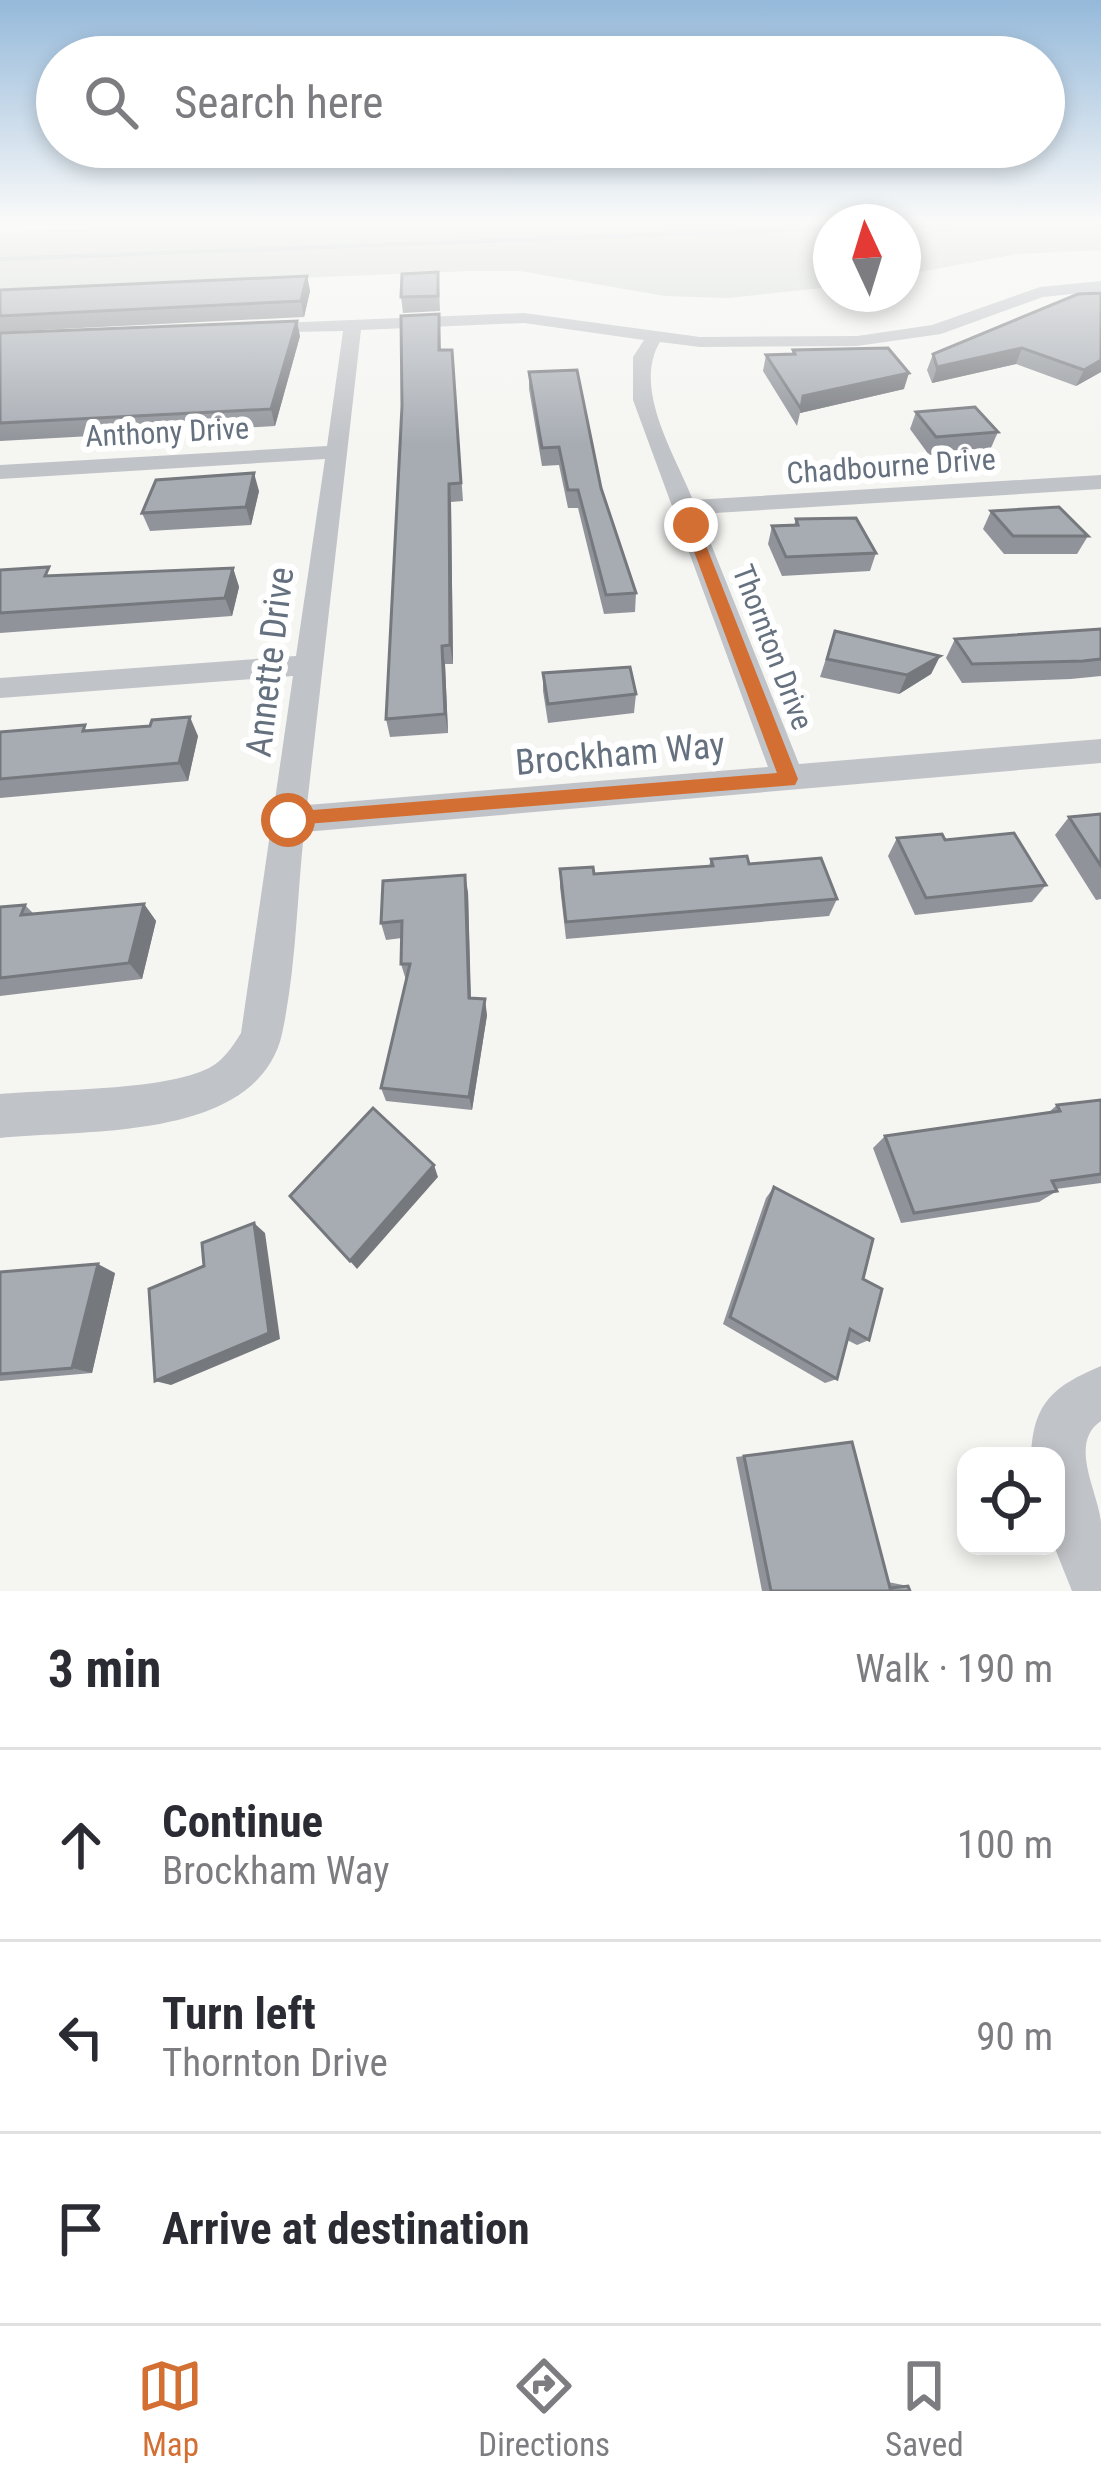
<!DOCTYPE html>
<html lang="en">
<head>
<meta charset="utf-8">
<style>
  :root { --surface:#fff; --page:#f7f7f7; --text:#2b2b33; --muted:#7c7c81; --line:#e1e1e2; --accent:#d46f33 }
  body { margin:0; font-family:"Roboto Condensed",sans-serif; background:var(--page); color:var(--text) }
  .controls { position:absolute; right:36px; bottom:36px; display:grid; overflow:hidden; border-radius:24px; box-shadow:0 6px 18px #0003 }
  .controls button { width:108px; height:108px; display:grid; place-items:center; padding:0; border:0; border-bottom:3px solid var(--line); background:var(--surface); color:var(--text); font:60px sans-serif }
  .compass { position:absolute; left:813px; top:204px; width:108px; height:108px; border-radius:50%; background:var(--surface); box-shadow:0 6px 18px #0003; rotate:356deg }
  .stop { position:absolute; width:36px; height:36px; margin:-27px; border:9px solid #d46f33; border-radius:50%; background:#fff }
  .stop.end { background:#d46f33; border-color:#fff; box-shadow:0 3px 12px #0008 }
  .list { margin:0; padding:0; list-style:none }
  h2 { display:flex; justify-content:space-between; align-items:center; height:156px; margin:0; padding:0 48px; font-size:51px }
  h2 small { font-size:39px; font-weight:400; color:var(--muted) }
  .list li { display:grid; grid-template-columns:78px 1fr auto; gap:36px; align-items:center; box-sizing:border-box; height:192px; padding:0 48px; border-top:3px solid var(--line) }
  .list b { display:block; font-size:45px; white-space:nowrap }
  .list p { margin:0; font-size:39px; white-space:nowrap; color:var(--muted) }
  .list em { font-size:39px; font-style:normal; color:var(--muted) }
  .icon { flex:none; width:66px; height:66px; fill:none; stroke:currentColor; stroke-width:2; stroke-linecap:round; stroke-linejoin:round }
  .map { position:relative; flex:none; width:1101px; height:1591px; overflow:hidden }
  .search { position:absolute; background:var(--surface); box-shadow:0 6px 18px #0003; left:36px; right:36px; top:36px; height:132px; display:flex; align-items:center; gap:30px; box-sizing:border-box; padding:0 42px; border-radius:66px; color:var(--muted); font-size:45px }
  .sheet { height:732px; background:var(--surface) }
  nav { display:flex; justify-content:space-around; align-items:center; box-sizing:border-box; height:168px; border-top:3px solid var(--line); background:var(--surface); font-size:33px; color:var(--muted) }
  nav a { display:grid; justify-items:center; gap:6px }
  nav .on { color:var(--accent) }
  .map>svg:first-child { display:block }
</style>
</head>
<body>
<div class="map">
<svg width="1101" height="1591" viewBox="0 0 1101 1591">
  <rect width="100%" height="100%" fill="#f5f5f2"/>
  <!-- green -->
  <polygon fill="#d5dbd3" points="316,221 1101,221 1101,250 1017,254 903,275 903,222 831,222 831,287 728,298 665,296 520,271 470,271 0,290 0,232"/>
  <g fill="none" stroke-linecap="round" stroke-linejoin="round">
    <!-- stream -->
    <g stroke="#b9c1c6" stroke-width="4.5">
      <polyline points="903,226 1023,221"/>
      <polyline points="0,259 831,228"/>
    </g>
    <!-- minor -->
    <g fill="#c0c3c7" fill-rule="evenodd">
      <path d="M1101 281V291L1043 297 941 334 857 346 700 347 660 342C632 388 675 455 693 500L1101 475V489L699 514 799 764 1101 739V763L304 832C297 898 296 969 282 1034 257 1142 86 1129 0 1138V1094C53 1089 164 1091 209 1068 223 1061 233 1046 241 1033L293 676 0 698V678L296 656 325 459 0 479V465L327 446 343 331 248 333V325L254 324 524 313 700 337 857 336 932 325 1040 287ZM524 323 644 340 633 357V400L768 767 307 805 361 330Z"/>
      <path d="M1101 1366V1421C1068 1443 1098 1491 1101 1522 1101 1544 1101 1568 1101 1591H1072L1054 1546 1056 1456H1031C1033 1402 1054 1386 1101 1366Z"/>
    </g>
  </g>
  <!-- wall -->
  <g fill="#90949a">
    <polygon points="3,221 51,221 4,223"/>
    <polygon points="307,276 310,291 304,317 0,332 0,290"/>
    <polygon points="439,287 440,311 403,313 401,297"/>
    <polygon points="1078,294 1101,372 1076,386 1016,364 932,383 927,370 933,354"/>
    <polygon points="440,330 441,350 452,350 463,501 451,502 453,664 445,664 448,733 390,737 386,719"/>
    <polygon points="0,333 300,336 275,426 0,441"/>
    <polygon points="793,350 904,389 800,413 797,426 763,371 766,355 792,354"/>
    <polygon points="529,372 601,488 636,593 635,612 604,614 578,508 568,508 559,465 542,466 529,389"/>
    <polygon points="916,412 998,432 990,450 929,455 910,429"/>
    <polygon points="259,491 251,525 150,531 142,513"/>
    <polygon points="991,511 1088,536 1077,554 1004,554 983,529"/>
    <polygon points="796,519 876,553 870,571 782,576 768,544 772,526 794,525"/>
    <polygon points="233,568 239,587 232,616 0,633 0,570 53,576"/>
    <polygon points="1101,629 1101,676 1071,679 962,683 946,658 955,639"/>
    <polygon points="835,631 940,656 931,674 899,694 820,677"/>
    <polygon points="543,673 636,694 634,713 548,723 543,691"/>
    <polygon points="88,730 198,736 188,781 0,798 0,732"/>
    <polygon points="1101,814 1101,899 1096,900 1055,835 1069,817"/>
    <polygon points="897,838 1046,885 1032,902 915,915 888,856"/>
    <polygon points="711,859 749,864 837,899 829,916 566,939 560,887 560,869 594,874 709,866"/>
    <polygon points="468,892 471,998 487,1015 472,1110 386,1101 381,1088 406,980 401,964 402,938 386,940 381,923"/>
    <polygon points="144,904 156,921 142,979 0,996 0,907 25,905 34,914"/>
    <polygon points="1101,1100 1101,1183 1056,1189 1057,1191 1039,1202 901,1223 873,1148 885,1136 1048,1113 1057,1105"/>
    <polygon points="774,1187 863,1279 869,1340 857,1345 847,1340 837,1379 825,1383 723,1324 766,1198"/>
    <polygon points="0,1272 115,1273 92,1373 0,1381"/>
    <polygon points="744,1456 888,1582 908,1586 910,1591 762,1591 736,1457"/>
  </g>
  <!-- shaded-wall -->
  <g fill="#75787d">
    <polygon points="307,276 310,291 304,317 301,301"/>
    <polygon points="297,321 300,336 275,426 271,409"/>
    <polygon points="1022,348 1016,364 932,383 937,367"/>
    <polygon points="1101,360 1101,372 1076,386 1084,370"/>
    <polygon points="909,373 904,389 800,413 803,396"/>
    <polygon points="254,473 259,491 251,525 246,507"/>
    <polygon points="449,484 451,502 453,664 450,645"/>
    <polygon points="233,568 239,587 232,616 225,598"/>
    <polygon points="442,646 445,664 448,733 445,714"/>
    <polygon points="940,656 931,674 899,694 907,675"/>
    <polygon points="190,717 198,736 188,781 179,763"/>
    <polygon points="465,875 468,892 471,1013 469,998"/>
    <polygon points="144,904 156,921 142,979 129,963"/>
    <polygon points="485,999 487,1015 472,1110 469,1097"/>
    <polygon points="434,1165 438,1177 357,1269 350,1261"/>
    <polygon points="254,1223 265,1233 280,1339 171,1385 155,1381"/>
    <polygon points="98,1264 115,1273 92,1373 72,1368"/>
  </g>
  <!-- building -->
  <g fill="#a7acb3" stroke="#75787d" stroke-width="3">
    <polygon points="438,272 438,296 401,297 402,274"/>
    <polygon points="307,276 301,301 0,316 0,290"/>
    <polygon points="1101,293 1101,360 1084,370 1022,348 937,367 933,354 1078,294"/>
    <polygon points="439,314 439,350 452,350 461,483 449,484 450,645 442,646 445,714 386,719 402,406 401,316"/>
    <polygon points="297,321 271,409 0,423 0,333"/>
    <polygon points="888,348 909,373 803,396 801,409 766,355 795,354 793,350"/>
    <polygon points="577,370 601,488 636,593 606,595 578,490 568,490 559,447 542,448 529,372"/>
    <polygon points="975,407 998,432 936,437 916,412"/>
    <polygon points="254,473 246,507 142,513 156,480"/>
    <polygon points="1059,507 1088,536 1013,536 991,511"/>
    <polygon points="856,518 876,553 786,557 772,526 798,525 796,519"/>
    <polygon points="49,567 45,576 233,568 225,598 0,613 0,570"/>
    <polygon points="1101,629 1101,659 1083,661 972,664 955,639"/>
    <polygon points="835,631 940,656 907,675 827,659"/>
    <polygon points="630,667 636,694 548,704 543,673"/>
    <polygon points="190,717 179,763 0,779 0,732 85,725 83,731 150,726 152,720"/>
    <polygon points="1101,814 1101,866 1069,817"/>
    <polygon points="1014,833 1046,885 926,898 897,838 942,834 945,840"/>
    <polygon points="747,856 749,864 821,858 837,899 566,922 560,869 593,867 594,874 713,866 711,859"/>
    <polygon points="465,875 469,998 485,999 469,1097 381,1088 410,964 401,964 402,921 381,923 383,881"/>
    <polygon points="144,904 129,963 0,978 0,907 25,905 21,915"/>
    <polygon points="1101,1100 1101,1174 1052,1181 1057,1191 914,1213 885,1136 1060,1111 1057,1105"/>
    <polygon points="373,1108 434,1165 350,1261 290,1196"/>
    <polygon points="774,1187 873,1239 863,1279 882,1289 869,1340 850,1329 837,1379 730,1317"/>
    <polygon points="254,1223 269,1333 155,1381 149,1289 204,1266 202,1243"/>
    <polygon points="98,1264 72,1368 0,1374 0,1272"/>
    <polygon points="852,1442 890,1588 908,1586 910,1591 771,1591 744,1456"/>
  </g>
  <!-- sky -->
  <linearGradient id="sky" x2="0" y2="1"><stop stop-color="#95b9da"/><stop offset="0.5" stop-color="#fafaf9"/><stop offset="1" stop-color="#fafaf9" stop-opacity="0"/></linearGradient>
  <rect width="1101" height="444" fill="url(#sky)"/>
  <!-- route -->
  <polygon fill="#d46f33" points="691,521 698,525 798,779 795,785 281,826 278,820 288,812 777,773 684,525"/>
  <g text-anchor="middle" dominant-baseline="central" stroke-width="12" stroke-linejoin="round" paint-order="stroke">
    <!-- far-street labels -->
    <g font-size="30" fill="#667180" stroke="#fff">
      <text transform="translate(167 432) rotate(-3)">Anthony Drive</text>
      <text transform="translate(891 466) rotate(-4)">Chadbourne Drive</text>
      <text transform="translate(773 647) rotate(69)">Thornton Drive</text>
    </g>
    <!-- street labels -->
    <g font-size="36" fill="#667180" stroke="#fff">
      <text transform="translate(270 662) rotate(-83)">Annette Drive</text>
      <text transform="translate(620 754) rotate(-5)">Brockham Way</text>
    </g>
  </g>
</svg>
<div class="controls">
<button><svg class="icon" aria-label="locate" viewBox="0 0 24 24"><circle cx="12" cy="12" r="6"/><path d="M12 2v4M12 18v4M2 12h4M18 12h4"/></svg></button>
</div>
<svg class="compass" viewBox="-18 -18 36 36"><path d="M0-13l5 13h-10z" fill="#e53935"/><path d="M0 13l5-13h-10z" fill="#7c7c81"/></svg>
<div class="stop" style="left:288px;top:820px"></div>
<div class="stop end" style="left:691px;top:525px"></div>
<div class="search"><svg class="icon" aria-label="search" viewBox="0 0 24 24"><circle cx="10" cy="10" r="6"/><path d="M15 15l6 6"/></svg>Search here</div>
</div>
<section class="sheet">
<h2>3 min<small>Walk · 190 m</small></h2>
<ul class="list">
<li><svg class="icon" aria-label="ahead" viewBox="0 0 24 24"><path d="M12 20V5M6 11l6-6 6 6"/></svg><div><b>Continue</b><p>Brockham Way</p></div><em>100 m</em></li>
<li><svg class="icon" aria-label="left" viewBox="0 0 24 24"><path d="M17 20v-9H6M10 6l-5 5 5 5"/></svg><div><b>Turn left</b><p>Thornton Drive</p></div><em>90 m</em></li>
<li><svg class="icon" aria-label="arrive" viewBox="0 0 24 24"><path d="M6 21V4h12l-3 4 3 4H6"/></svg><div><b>Arrive at destination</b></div></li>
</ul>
</section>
<nav>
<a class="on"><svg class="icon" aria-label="map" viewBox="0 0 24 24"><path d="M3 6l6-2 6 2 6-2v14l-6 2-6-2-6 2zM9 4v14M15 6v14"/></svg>Map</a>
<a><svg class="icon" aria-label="directions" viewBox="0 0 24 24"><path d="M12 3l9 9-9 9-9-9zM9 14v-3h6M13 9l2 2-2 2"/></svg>Directions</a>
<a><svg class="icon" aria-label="saved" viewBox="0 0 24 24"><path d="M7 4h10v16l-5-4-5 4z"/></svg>Saved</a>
</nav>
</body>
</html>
